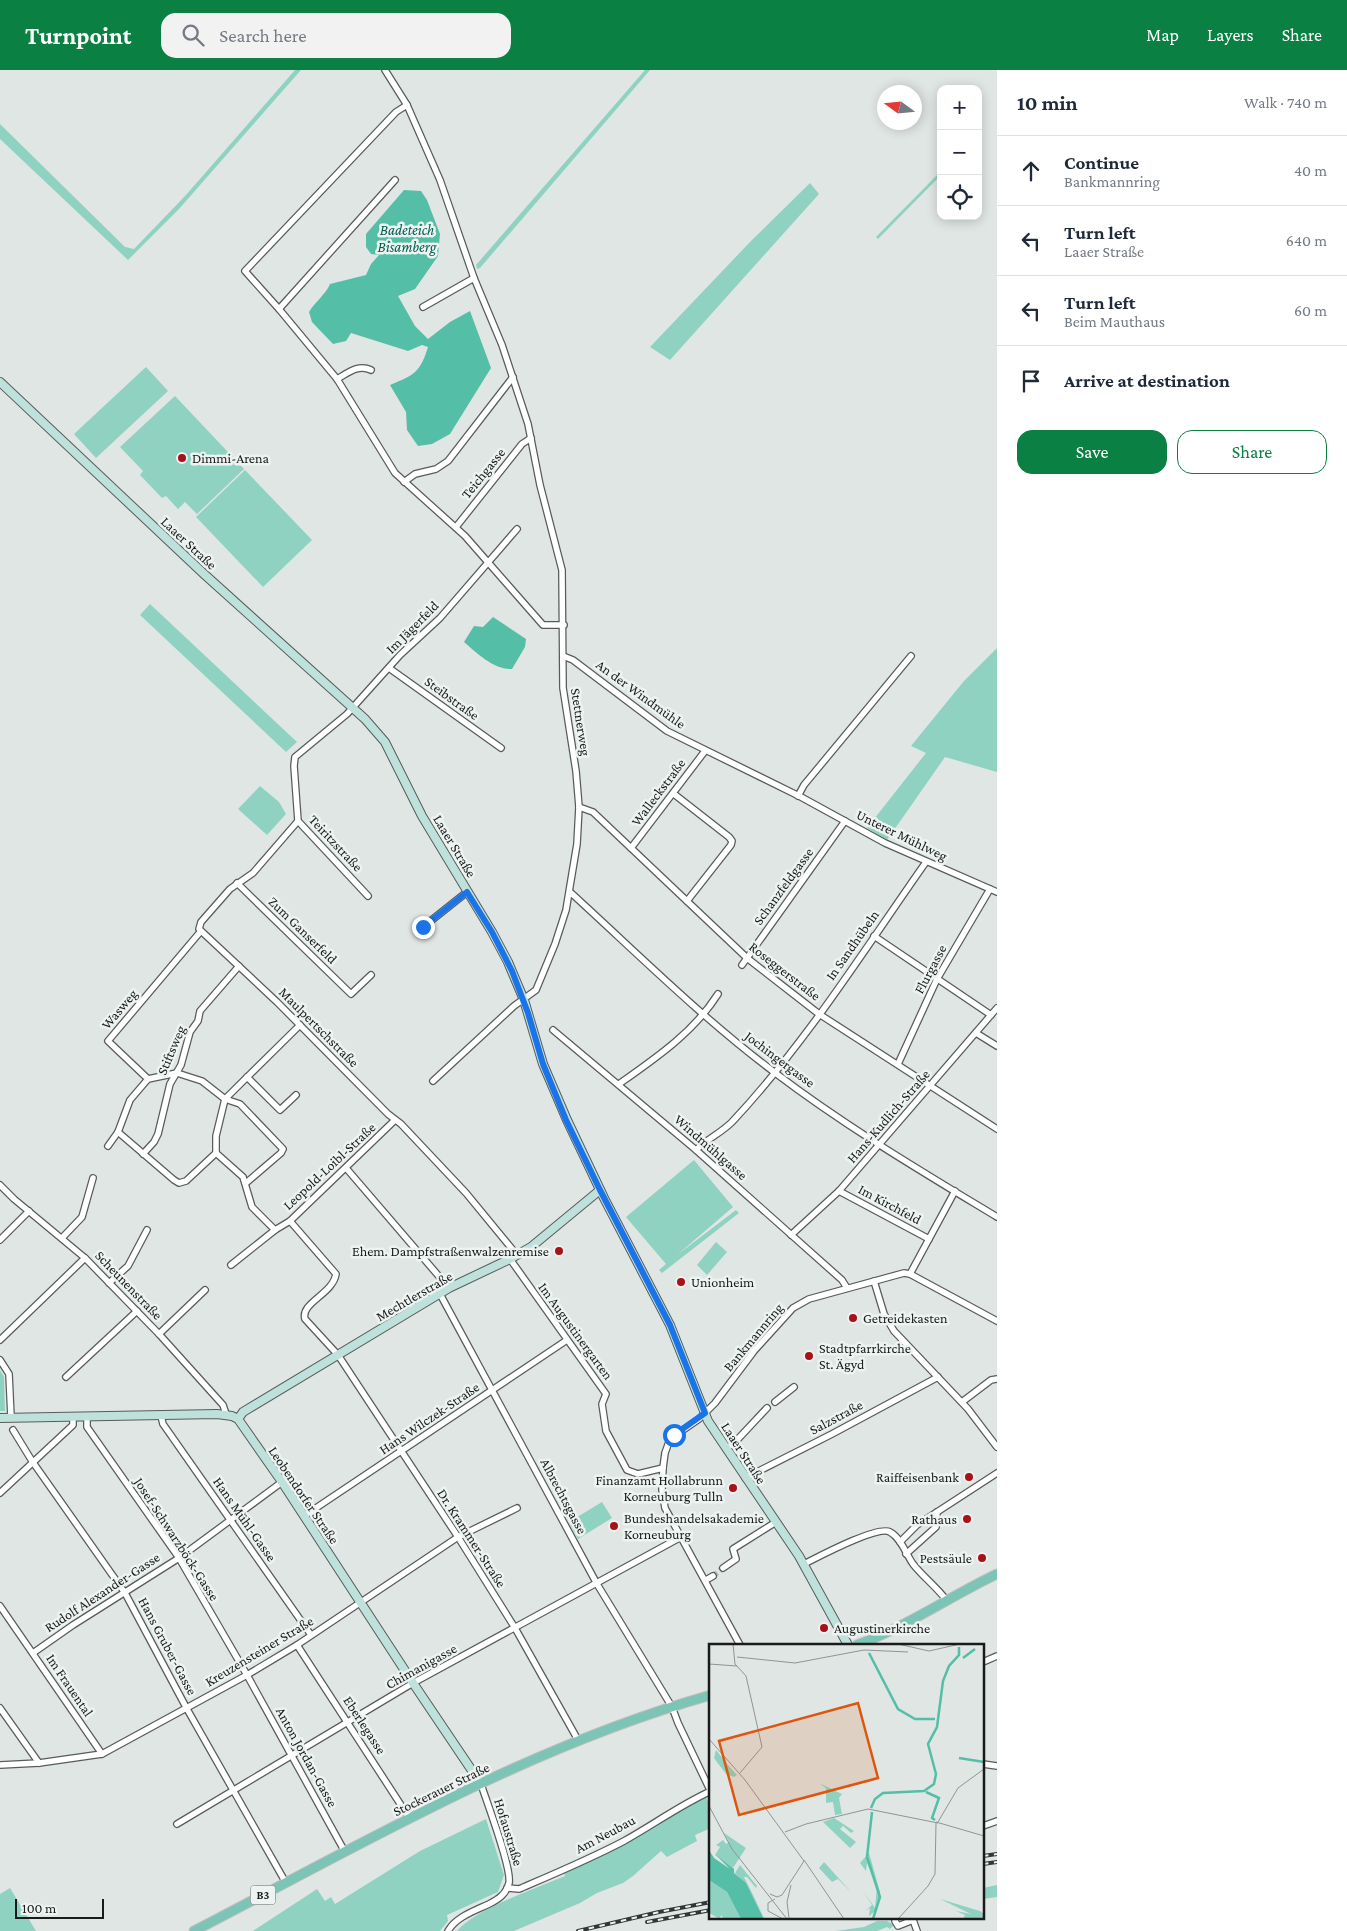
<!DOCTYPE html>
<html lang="en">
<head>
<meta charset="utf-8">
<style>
  :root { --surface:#fff; --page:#f2f2f3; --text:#1f2937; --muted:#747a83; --line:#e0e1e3; --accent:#0b8043 }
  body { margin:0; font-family:"Crimson Pro",serif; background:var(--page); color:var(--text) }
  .controls { position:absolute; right:15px; top:15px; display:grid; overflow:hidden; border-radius:10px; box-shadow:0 2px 12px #0003 }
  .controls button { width:45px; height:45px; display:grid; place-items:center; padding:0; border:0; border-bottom:1px solid var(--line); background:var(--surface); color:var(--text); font:25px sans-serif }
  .compass { position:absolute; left:877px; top:15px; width:45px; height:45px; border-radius:50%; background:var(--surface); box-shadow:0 2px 12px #0003; rotate:285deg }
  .scale { position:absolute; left:15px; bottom:12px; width:89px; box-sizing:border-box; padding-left:5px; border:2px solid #191b1b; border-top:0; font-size:14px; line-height:18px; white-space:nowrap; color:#191b1b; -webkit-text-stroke:4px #edf3f1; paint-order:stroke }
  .stop { position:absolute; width:15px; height:15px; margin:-11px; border:4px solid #1a73e8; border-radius:50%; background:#fff }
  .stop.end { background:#1a73e8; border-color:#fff; box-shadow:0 1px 5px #0008 }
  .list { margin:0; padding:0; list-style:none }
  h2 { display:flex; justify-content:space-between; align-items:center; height:65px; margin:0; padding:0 20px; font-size:21px }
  h2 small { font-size:16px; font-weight:400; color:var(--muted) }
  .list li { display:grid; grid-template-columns:32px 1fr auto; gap:15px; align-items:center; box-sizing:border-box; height:70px; padding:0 20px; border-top:1px solid var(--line) }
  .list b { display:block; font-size:19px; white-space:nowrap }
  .list p { margin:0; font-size:16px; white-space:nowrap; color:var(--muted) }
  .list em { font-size:16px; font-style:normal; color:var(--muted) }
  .actions { display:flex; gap:10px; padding:15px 20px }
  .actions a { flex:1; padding:11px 0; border:1px solid var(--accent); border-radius:15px; text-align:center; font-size:18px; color:var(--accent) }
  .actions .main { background:var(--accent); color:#fff }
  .icon { flex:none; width:28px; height:28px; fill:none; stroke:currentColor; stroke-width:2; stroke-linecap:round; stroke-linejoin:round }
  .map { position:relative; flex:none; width:997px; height:1861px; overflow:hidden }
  header { display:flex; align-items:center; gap:30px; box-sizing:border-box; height:70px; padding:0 25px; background:var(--accent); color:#fff }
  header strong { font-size:24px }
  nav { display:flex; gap:28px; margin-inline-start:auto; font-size:18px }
  .search { width:350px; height:45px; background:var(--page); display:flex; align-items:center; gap:12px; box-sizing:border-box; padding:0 18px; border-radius:15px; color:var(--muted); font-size:19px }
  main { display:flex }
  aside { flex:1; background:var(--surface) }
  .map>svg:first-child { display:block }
</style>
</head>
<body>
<header>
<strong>Turnpoint</strong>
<div class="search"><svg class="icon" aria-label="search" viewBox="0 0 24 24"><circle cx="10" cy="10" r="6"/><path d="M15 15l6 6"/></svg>Search here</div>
<nav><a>Map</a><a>Layers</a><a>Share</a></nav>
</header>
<main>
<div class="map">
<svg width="997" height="1861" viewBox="0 0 997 1861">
  <rect width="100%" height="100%" fill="#e0e6e4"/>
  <!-- green -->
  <g fill="#90d2c1">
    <polygon points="295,0 301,0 179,139 128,190 0,69 0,54 125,177 134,179 186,125"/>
    <polygon points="645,0 650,0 480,198 477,199 476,195"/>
    <polygon points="941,101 941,105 878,169 876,167"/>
    <polygon points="810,113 819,124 670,290 650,277 750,172"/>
    <polygon points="146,297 168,321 96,388 74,364"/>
    <polygon points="175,326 244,399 197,444 185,432 178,439 166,426 162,428 140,405 143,401 120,377"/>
    <polygon points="245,400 312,470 263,517 196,447"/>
    <polygon points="150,534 297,672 286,682 140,545"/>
    <polygon points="997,578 997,702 945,687 887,770 867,758 926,683 911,676 964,611"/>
    <polygon points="260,716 279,732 286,744 267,765 238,739"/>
    <polygon points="694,1090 733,1137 677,1185 736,1140 739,1143 662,1203 659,1200 666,1194 626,1147"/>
    <polygon points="716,1172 727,1182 707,1205 697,1195"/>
    <polygon points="0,1300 4,1307 5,1341 0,1341"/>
    <polygon points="602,1432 612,1448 578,1469 569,1452"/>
    <path d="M706 1727 711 1737V1758L695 1765 697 1771 667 1787 661 1781 633 1806 623 1813 597 1823 580 1833 514 1861H457C475 1839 537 1818 565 1806L564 1803 616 1779 671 1745Z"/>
    <polygon points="486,1749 504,1805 498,1822 447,1845 448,1851 440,1861 253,1861 317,1819 325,1831 331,1827 335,1834 420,1781"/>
    <polygon points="997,1815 997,1827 983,1829 983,1818"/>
    <polygon points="10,1818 36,1861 0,1861 0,1824"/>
    <polygon points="877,1851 887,1851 894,1855 890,1859 887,1857 877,1861 835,1861 864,1857"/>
  </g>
  <!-- water -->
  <g fill="#55bea7">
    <path d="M404 120 421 121 427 130 440 164 438 186 415 219 398 226 415 256 428 269 450 252 470 241 491 298 450 364 432 374 418 376 407 360 406 342 390 315C414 305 420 303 428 277L422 275 408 281 351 263 346 271 333 274 312 252 309 242C315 232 326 224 330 214L366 205 371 194 379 185 371 184 366 177V164Z"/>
    <path d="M493 547 526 569 525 577 512 599C494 600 477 583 464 572L474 556 483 557Z"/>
  </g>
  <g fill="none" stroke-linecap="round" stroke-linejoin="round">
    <!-- street-tunnel -->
    <polyline stroke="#b8bdbc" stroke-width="5.5" stroke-dasharray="5.5 3" stroke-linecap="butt" points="713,1506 723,1498"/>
    <defs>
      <g id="street">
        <polyline points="385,0 407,35 440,110 474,208 502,275 528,354 540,415 562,500 563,618 576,701 579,737 577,774 566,840 555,874 536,920 514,936 433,1011"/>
        <polyline points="407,35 396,42 245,201 279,239 337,309 395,403 465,466 543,555 564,555"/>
        <polyline points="423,237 474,208"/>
        <polyline points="279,239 395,110"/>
        <path d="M337 309C348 303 358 294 371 300"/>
        <polyline points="404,412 415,404 436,399 448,391 513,307"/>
        <polyline points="456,457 522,374 531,368"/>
        <polyline points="563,586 573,590 667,661 801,727 885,773 997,822"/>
        <polyline points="389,598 501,678"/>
        <polyline points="674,724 729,767 732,771 731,775 687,831"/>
        <polyline points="798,726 804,715 911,586"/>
        <polyline points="579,737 593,742 747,888 819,944 997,1059"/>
        <polyline points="298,751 253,803 230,819 201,852 199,859 277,932 388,1044 401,1054 466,1123 517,1185"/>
        <polyline points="631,778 705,681"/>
        <polyline points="237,813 351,924 371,905"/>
        <path d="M570 822C637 883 702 948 774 1002 845 1056 921 1101 997 1147"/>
        <polyline points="368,826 298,751 294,696 295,687 347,644 400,585 440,548 517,459"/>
        <polyline points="423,857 467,822"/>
        <polyline points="201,861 108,971 148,1009 177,1003 202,1011 225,1029 240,1034 283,1079 281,1083 246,1113"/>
        <polyline points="874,866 991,945"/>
        <polyline points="742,895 845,751"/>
        <polyline points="553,960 696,1080 842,1210 847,1218"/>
        <polyline points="976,963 997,976"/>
        <polyline points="898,994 937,909 990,819"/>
        <polyline points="247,1007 280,1040 296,1025"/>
        <path d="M619 1014C656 988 694 962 718 924"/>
        <polyline points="118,1062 174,1110 179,1113 186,1111 216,1083"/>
        <polyline points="108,1076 118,1062 130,1030 148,1009"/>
        <path d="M696 1080C707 1069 721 1063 732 1052 806 973 864 880 926 792"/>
        <polyline points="216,1083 216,1066 225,1029 300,955"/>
        <polyline points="216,1083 243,1107 252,1137 275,1160"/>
        <polyline points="143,1084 154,1072 158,1064 170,1014 181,995 190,962 198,951 200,941 239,896"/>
        <polyline points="346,1098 449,1218"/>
        <polyline points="0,1115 14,1129 85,1188 159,1264 223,1335 226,1344"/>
        <polyline points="839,1121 929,1169"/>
        <path d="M290 1151 336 1204C333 1224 300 1233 305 1249L338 1285 458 1467 515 1558 578 1670"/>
        <polyline points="791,1165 839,1121 997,938"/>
        <polyline points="62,1168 82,1147 93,1108"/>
        <polyline points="0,1170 29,1141"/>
        <polyline points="510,1189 606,1324 602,1334 606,1361 627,1400 638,1404 663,1398"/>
        <polyline points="231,1195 275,1160 290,1151 395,1050"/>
        <polyline points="910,1204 955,1121"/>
        <polyline points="874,1211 884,1244 894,1261 968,1339 997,1377"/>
        <polyline points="109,1213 128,1196 147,1160"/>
        <polyline points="440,1224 597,1514 672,1637 678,1653 711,1722"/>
        <polyline points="159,1264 205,1220"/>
        <polyline points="0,1270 85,1188"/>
        <polyline points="0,1290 9,1304 11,1347"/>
        <polyline points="66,1307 137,1241"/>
        <polyline points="775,1332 794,1317"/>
        <polyline points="962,1332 991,1310 997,1309"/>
        <polyline points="161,1346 163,1354 311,1565"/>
        <polyline points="87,1347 87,1357 179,1488 247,1605 345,1782"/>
        <polyline points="13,1360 32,1391 125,1523 187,1639 286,1813"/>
        <polyline points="726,1379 738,1369 767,1338"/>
        <polyline points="745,1408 832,1364 938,1307"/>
        <polyline points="0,1423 73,1355 73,1348"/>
        <polyline points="304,1446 567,1270"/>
        <polyline points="900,1472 917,1455 997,1403"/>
        <polyline points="906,1484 936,1457 937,1442"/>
        <path d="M804 1494C818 1487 878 1455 890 1462 901 1468 906 1484 913 1494 923 1507 937 1517 947 1531"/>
        <polyline points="723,1498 736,1489 733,1479 776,1452"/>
        <polyline points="706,1510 713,1506"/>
        <polyline points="0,1536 102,1684"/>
        <polyline points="297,1575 410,1749"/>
        <polyline points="740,1575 665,1438 662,1420 663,1398 665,1383 670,1369 699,1349 715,1333 754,1281 793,1238 809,1229 904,1203 910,1204 997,1251"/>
        <polyline points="33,1583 73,1555 179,1488 282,1412"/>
        <polyline points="983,1592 997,1586"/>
        <polyline points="0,1638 39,1693"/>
        <polyline points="983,1694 997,1696"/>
        <polyline points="0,1695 39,1693 102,1684 247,1605 297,1575 458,1467 517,1438"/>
        <polyline points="177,1754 413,1613 681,1467"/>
        <polyline points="983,1756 997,1751"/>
        <path d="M507 1818 519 1819C554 1804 590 1789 624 1771 653 1755 680 1735 711 1721"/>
        <polyline points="896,1847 895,1851 898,1856 913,1850"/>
        <polyline points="912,1847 917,1861"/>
        <path d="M448 1861C456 1847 474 1841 489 1834 499 1829 506 1824 509 1813 512 1798 487 1733 481 1714"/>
      </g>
      <g id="secondary">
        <polyline points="0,312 204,504 365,649 385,672 422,746 492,862 508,892 524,930 543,994 567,1050 604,1128 670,1255 708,1351 799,1486 848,1575"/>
        <polyline points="0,1348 217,1344 232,1346 238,1349 282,1412 413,1613 481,1714"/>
        <polyline points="238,1349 243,1342 449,1218 510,1189 531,1177 600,1120"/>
      </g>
      <g id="primary">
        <path d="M857 1575C906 1557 949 1527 997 1504"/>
        <path d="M194 1861C362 1774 527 1677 711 1625"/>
      </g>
    </defs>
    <!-- street casing -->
    <use href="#street" stroke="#575c5a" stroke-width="8"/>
    <!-- secondary casing -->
    <use href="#secondary" stroke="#575c5a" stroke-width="10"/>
    <!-- primary casing -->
    <use href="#primary" stroke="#bfbfbf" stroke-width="11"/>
    <!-- street -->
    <use href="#street" stroke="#fff" stroke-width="5.5"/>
    <!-- secondary -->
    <use href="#secondary" stroke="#bee1db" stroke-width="8"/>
    <!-- primary -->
    <use href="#primary" stroke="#7cc4b6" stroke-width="9"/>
    <defs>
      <g id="rail">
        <polyline points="983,1786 997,1784"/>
        <polyline points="983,1794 997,1792"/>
        <polyline points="647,1852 711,1840"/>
        <polyline points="578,1861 659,1842 711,1832"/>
      </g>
    </defs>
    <!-- rail casing -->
    <use href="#rail" stroke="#333636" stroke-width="4"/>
    <!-- rail -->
    <use href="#rail" stroke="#edf3f1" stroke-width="2" stroke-dasharray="5.5" stroke-linecap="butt"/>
  </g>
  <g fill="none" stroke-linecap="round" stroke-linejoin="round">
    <!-- route -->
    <polyline stroke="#1a73e8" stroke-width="6" points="423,857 467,822 492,862 512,901 528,943 543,994 566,1050 600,1120 670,1255 705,1343 674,1365"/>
  </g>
  <!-- markers -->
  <g fill="#a71117" stroke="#edf3f1" stroke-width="2">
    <circle cx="182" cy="388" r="5"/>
    <circle cx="559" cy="1181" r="5"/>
    <circle cx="681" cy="1212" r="5"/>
    <circle cx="853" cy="1248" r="5"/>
    <circle cx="809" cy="1286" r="5"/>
    <circle cx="969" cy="1407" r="5"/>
    <circle cx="733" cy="1418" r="5"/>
    <circle cx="967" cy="1449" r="5"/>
    <circle cx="614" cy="1456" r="5"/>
    <circle cx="982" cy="1488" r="5"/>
    <circle cx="824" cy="1558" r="5"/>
  </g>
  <g text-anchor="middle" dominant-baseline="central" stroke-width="5" stroke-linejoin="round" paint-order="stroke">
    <!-- shield labels -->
    <rect fill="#edf3f1" stroke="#595c5b" stroke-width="1" x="250.5" y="1815.5" width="25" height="19" rx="4"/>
    <g font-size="12" font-weight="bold" fill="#191b1b">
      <text x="263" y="1825">B3</text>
    </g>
    <!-- poi labels -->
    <g font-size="14" fill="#191b1b" stroke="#edf3f1" text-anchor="start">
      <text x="192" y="388">Dimmi-Arena</text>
      <text x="549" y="1181" text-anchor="end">Ehem. Dampfstraßenwalzenremise</text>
      <text x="691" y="1212">Unionheim</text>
      <text x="863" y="1248">Getreidekasten</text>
      <text x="819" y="1278">Stadtpfarrkirche<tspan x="819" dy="16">St. Ägyd</tspan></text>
      <text x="959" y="1407" text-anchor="end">Raiffeisenbank</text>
      <text x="723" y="1410" text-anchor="end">Finanzamt Hollabrunn<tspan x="723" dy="16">Korneuburg Tulln</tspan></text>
      <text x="624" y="1448">Bundeshandelsakademie<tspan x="624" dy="16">Korneuburg</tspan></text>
      <text x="957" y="1449" text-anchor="end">Rathaus</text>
      <text x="972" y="1488" text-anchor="end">Pestsäule</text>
      <text x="834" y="1558">Augustinerkirche</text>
    </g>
    <!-- street labels -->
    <g font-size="14" fill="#191b1b" stroke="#edf3f1">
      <text transform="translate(483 403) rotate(-51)">Teichgasse</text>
      <text transform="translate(189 473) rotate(43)">Laaer Straße</text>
      <text transform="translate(412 557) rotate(-45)">Im Jägerfeld</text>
      <text transform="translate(641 624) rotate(36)">An der Windmühle</text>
      <text transform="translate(452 628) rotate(36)">Steibstraße</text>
      <text transform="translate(581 652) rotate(81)">Stettnerweg</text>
      <text transform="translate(658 722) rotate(-53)">Walleckstraße</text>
      <text transform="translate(902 765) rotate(26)">Unterer Mühlweg</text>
      <text transform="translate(336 773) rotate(47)">Teiritzstraße</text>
      <text transform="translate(455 776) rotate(59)">Laaer Straße</text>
      <text transform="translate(783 816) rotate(-54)">Schanzfeldgasse</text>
      <text transform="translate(303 860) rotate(44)">Zum Ganserfeld</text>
      <text transform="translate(852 875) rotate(-55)">In Sandhübeln</text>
      <text transform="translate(930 899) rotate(-62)">Flurgasse</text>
      <text transform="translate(785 901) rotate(38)">Roseggerstraße</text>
      <text transform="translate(119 939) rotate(-50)">Wasweg</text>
      <text transform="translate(319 957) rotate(45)">Maulpertschstraße</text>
      <text transform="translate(171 980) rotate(-67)">Stiftsweg</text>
      <text transform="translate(780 989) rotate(37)">Jochingergasse</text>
      <text transform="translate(888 1046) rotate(-49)">Hans-Kudlich-Straße</text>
      <text transform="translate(711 1077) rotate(41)">Windmühlgasse</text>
      <text transform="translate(329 1096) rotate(-43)">Leopold-Loibl-Straße</text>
      <text transform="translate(890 1134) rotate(28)">Im Kirchfeld</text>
      <text transform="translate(129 1215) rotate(46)">Scheunenstraße</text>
      <text transform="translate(414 1226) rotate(-30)">Mechtlerstraße</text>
      <text transform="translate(576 1261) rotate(54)">Im Augustinergarten</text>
      <text transform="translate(753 1267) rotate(-50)">Bankmannring</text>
      <text transform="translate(836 1347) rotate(-28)">Salzstraße</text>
      <text transform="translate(429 1348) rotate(-34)">Hans Wilczek-Straße</text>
      <text transform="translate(744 1383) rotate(57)">Laaer Straße</text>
      <text transform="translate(304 1425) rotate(56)">Leobendorfer Straße</text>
      <text transform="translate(564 1426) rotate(62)">Albrechtsgasse</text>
      <text transform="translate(245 1449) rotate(55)">Hans Mühl-Gasse</text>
      <text transform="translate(472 1468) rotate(57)">Dr. Krammer-Straße</text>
      <text transform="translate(177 1469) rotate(57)">Josef-Schwarzböck-Gasse</text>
      <text transform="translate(102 1522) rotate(-33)">Rudolf Alexander-Gasse</text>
      <text transform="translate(168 1576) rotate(62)">Hans Gruber-Gasse</text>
      <text transform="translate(259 1581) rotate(-31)">Kreuzensteiner Straße</text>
      <text transform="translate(421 1596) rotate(-29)">Chimanigasse</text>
      <text transform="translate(70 1615) rotate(56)">Im Frauental</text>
      <text transform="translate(365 1655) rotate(57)">Eberlegasse</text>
      <text transform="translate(307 1687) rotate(61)">Anton Jordan-Gasse</text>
      <text transform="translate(441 1719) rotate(-26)">Stockerauer Straße</text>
      <text transform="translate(509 1762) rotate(73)">Hofaustraße</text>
      <text transform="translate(605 1764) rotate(-28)">Am Neubau</text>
    </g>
    <!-- water labels -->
    <g font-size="15" font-style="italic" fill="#005d4e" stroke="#edf3f1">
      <text x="407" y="160">Badeteich<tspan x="407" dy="17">Bisamberg</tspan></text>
    </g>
  </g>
  <!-- overview -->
  <g transform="translate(709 1574)">
    <rect width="275" height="275" fill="#e0e6e4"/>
    <path d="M7 106 19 121 28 131 25 133 17 130 5 114ZM110 139 133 150 130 154 133 170 126 171 124 158 117 159V144ZM125 174 145 187 142 189 134 182 131 185 147 198 141 204 114 178ZM15 189 37 204 24 224 6 211 11 203 7 201 14 196 17 200 20 198ZM101 206 116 219 142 248 129 235 123 238 110 224 115 218ZM160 209 171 248 165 275V268L160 272 161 264 156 267 163 261 154 247 166 264 168 243 158 219 157 227 151 219ZM31 221 48 242 47 244 38 233H35L56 275 37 240 26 229ZM0 236 18 248 32 275H15L12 271 11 275 0 269ZM231 255 271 267 275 270V275H254L256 271 247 267 262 270Z" fill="#90d2c1"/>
    <path d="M0 206 5 214 21 225 7 211 25 225V229L37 239 55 275H32L18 248 0 236Z" fill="#55bea7"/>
    <path fill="none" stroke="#55bea7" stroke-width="2.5" d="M160 9 189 65 206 75H226M254 14 266 5M250 114 275 118M217 148 230 154 223 174 226 176M162 164 166 155 174 149 215 147 225 140 227 130 219 100 228 83 234 37 240 22 250 11V3M163 168 158 213 171 253 164 275"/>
    <path fill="none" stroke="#909594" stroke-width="1" d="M24 0 26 20 37 32 53 103 31 129M189 0 220 7 251 0M28 13 86 19 155 6 199 8M0 20 28 22M0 95 36 136 95 217M0 162 23 205 78 275M227 178 275 192M229 178 249 144 275 125M76 188 97 180 159 165 229 179M95 216 135 275M61 250 68 253 73 251 95 217M66 255 59 259V267L74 275M80 274 78 258 82 241M189 275 219 242 226 230 227 179"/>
    <path fill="#de560d" fill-opacity="0.15" stroke="#de560d" stroke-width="2.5" d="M149 59 169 134 30 171 10 97Z"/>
    <rect width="275" height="275" fill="none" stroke="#191b1b" stroke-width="2.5"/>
  </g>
</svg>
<div class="controls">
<button>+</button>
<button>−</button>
<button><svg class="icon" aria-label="locate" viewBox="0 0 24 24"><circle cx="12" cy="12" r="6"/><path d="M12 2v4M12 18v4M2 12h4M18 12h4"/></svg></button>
</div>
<svg class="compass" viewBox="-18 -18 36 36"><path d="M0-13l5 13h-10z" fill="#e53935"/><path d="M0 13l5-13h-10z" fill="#747a83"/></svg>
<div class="scale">100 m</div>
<div class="stop" style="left:674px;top:1365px"></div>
<div class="stop end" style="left:423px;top:857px"></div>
</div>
<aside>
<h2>10 min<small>Walk · 740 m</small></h2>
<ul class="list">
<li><svg class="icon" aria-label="ahead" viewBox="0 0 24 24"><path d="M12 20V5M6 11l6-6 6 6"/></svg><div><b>Continue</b><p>Bankmannring</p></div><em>40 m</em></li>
<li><svg class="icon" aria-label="left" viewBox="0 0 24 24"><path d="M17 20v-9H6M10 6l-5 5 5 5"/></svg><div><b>Turn left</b><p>Laaer Straße</p></div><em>640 m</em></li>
<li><svg class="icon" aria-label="left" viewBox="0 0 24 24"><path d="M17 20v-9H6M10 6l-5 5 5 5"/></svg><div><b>Turn left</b><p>Beim Mauthaus</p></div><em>60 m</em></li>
<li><svg class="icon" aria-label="arrive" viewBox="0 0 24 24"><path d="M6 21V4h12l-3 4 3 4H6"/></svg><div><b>Arrive at destination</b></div></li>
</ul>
<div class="actions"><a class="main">Save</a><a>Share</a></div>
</aside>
</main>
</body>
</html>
